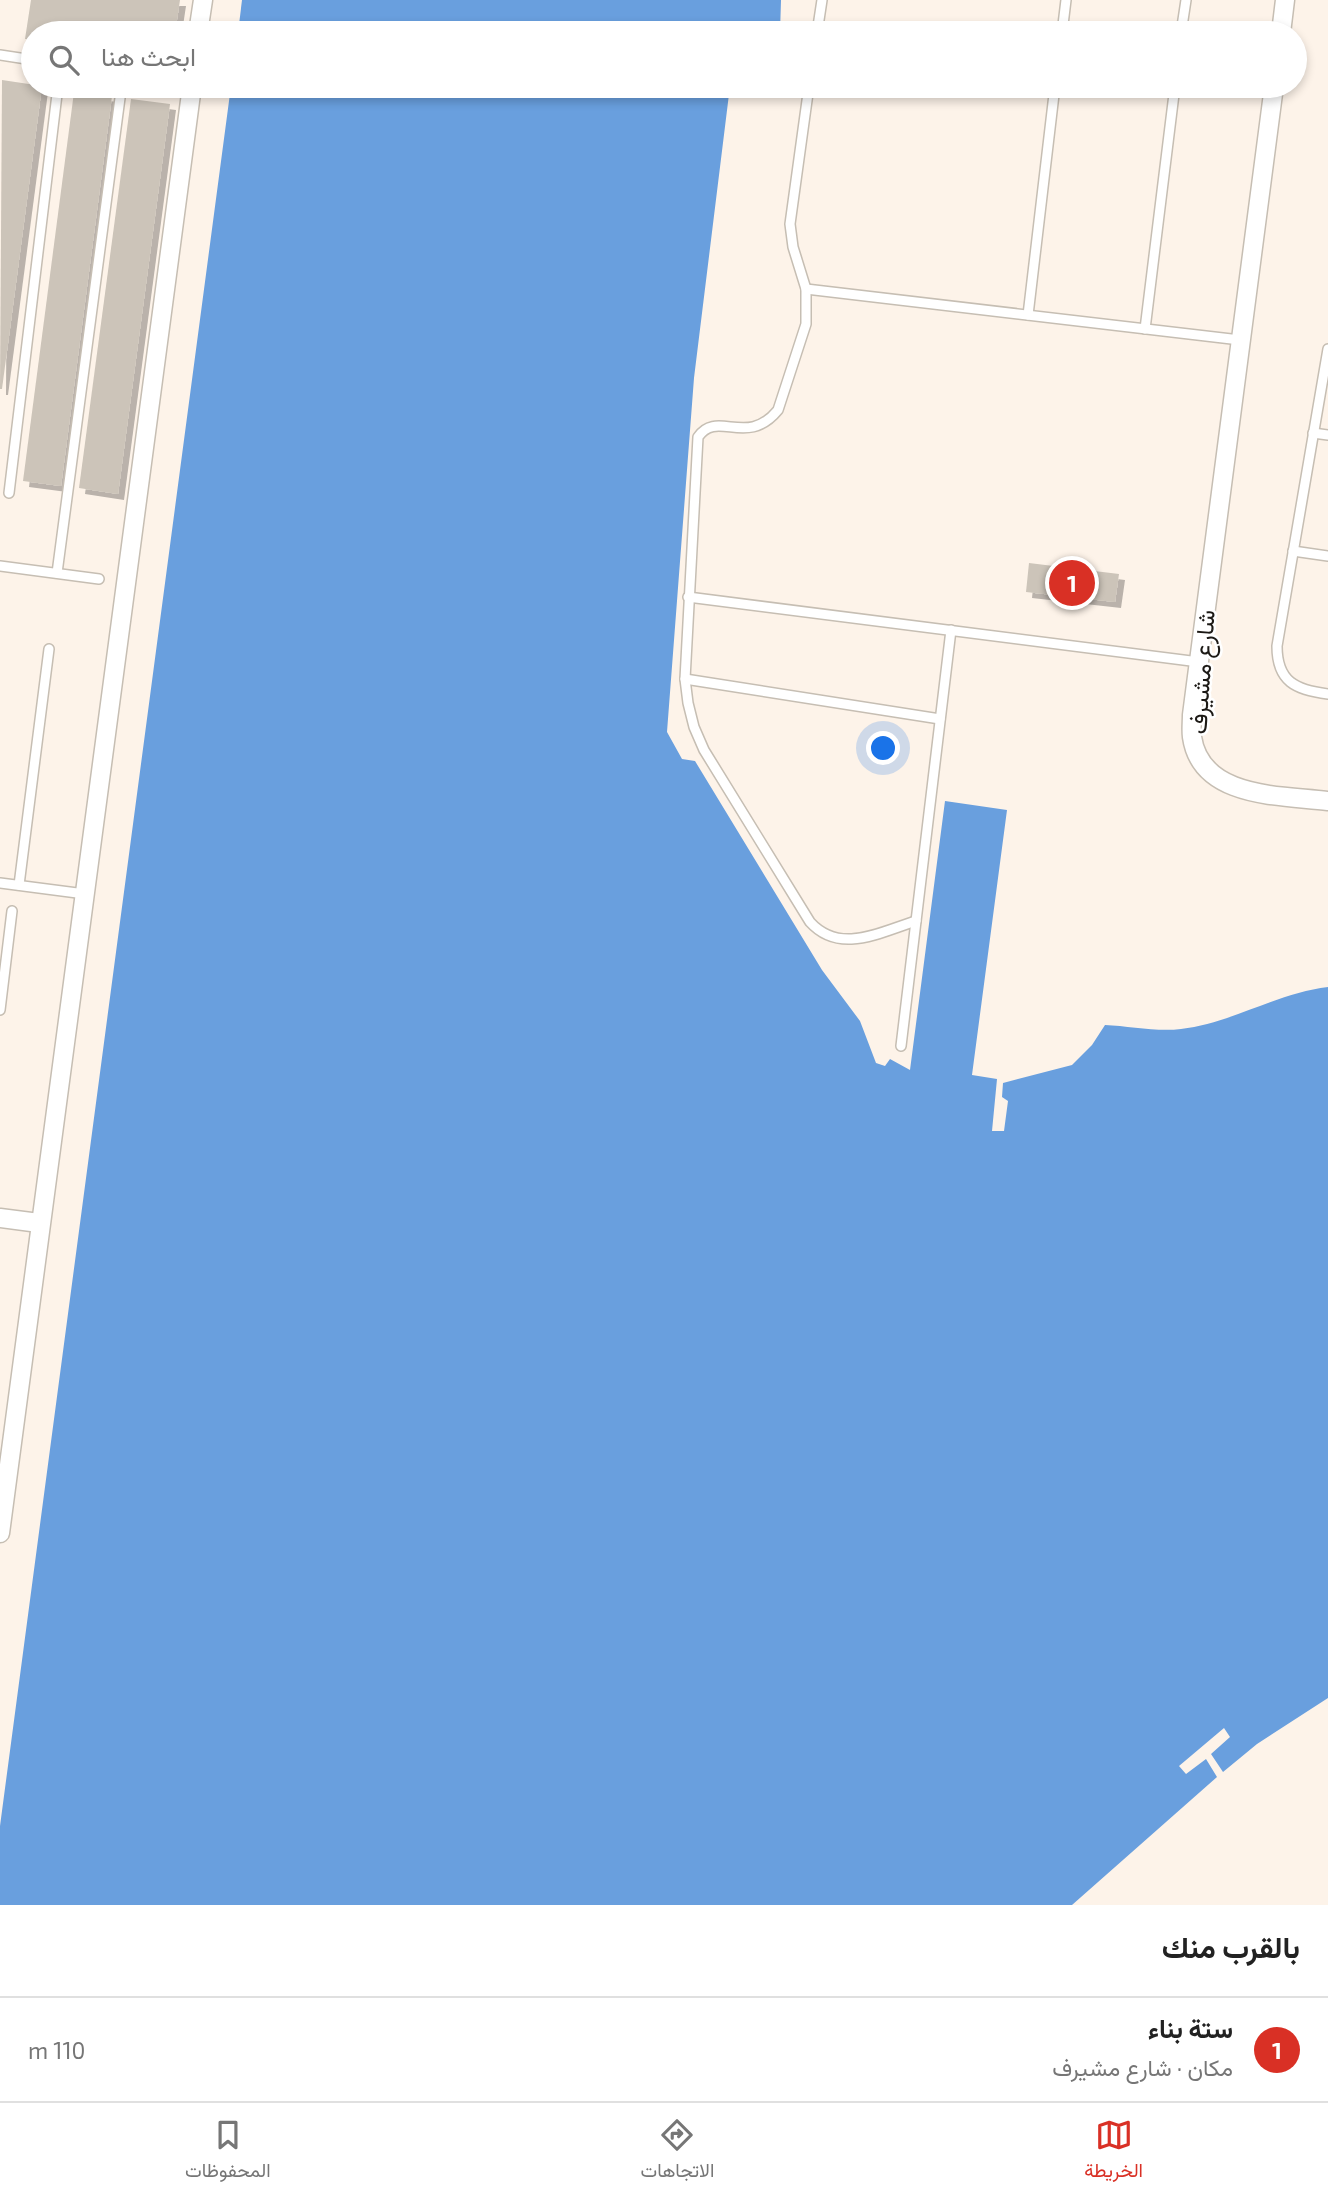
<!DOCTYPE html>
<html lang="ar">
<head>
<meta charset="utf-8">
<style>
  :root { --surface:#fff; --page:#f6f6f6; --text:#222; --muted:#767676; --line:#e0e0e0; --accent:#d93025 }
  body { margin:0; font-family:"Exo 2",Vazirmatn,sans-serif; background:var(--page); color:var(--text); direction:rtl }
  .you { position:absolute; left:884px; top:749px; width:24px; height:24px; margin:-18px; border:5px solid #fff; border-radius:50%; background:#1a73e8; box-shadow:0 0 0 10px #1a73e833 }
  .badge { display:grid; place-items:center; width:46px; height:46px; border-radius:50%; background:var(--accent); color:#fff; font-size:23px; font-weight:700 }
  .pin { position:absolute; translate:-50% -50%; border:4px solid #fff; box-shadow:0 2px 7px #0006 }
  .list { margin:0; padding:0; list-style:none }
  h2 { display:flex; justify-content:space-between; align-items:center; height:91px; margin:0; padding:0 28px; font-size:30px }
  h2 small { font-size:23px; font-weight:400; color:var(--muted) }
  .list li { display:grid; grid-template-columns:46px 1fr auto; gap:21px; align-items:center; box-sizing:border-box; height:105px; padding:0 28px; border-top:2px solid var(--line) }
  .list b { display:block; font-size:26px; white-space:nowrap }
  .list p { margin:0; font-size:23px; white-space:nowrap; color:var(--muted) }
  .list em { font-size:23px; font-style:normal; color:var(--muted) }
  .icon { flex:none; width:38px; height:38px; fill:none; stroke:currentColor; stroke-width:2; stroke-linecap:round; stroke-linejoin:round }
  .map { position:relative; flex:none; width:1328px; height:1905px; overflow:hidden; direction:ltr }
  .search { position:absolute; background:var(--surface); box-shadow:0 4px 10px #0003; left:21px; right:21px; top:21px; height:77px; display:flex; align-items:center; gap:18px; box-sizing:border-box; padding:0 24px; border-radius:38px; color:var(--muted); font-size:26px }
  .sheet { height:196px; background:var(--surface) }
  nav { display:flex; justify-content:space-around; align-items:center; box-sizing:border-box; height:98px; border-top:2px solid var(--line); background:var(--surface); font-size:19px; color:var(--muted) }
  nav a { display:grid; justify-items:center; gap:4px }
  nav .on { color:var(--accent) }
  .map>svg:first-child { display:block }
</style>
</head>
<body>
<div class="map">
<svg width="1328" height="1905" viewBox="0 0 1328 1905">
  <defs>
    <filter id="shadow"><feDropShadow dx="6" dy="6" stdDeviation="0" flood-color="#0004"/></filter>
  </defs>
  <rect width="100%" height="100%" fill="#fdf3e9"/>
  <!-- water -->
  <g fill="#699fde">
    <polygon points="242,0 781,0 780,33 238,33"/>
    <path d="M231 86H730L694 378 667 732 682 759 695 761 822 970 860 1021 876 1063 885 1066 890 1059 910 1070 945 801 1007 810 972 1075 997 1079 992 1131H1004L1008 1101 1002 1097 1003 1083 1072 1065 1092 1045 1105 1025C1129 1026 1157 1032 1181 1029 1232 1023 1277 993 1328 987V1698L1257 1744 1223 1772 1211 1754 1230 1737 1224 1728 1179 1766 1186 1774 1206 1759 1217 1777 1072 1905H0V1826Z"/>
  </g>
  <!-- building -->
  <g fill="#ccc4b9" filter="url(#shadow)">
    <polygon points="31,0 180,0 175,33 33,33 33,40 25,39"/>
    <polygon points="2,80 42,86 2,389 0,389"/>
    <polygon points="74,92 112,96 61,486 23,481"/>
    <polygon points="131,99 170,104 118,494 79,488"/>
    <polygon points="1029,563 1119,574 1115,602 1026,592"/>
  </g>
  <g fill="none" stroke-linecap="round" stroke-linejoin="round">
    <defs>
      <g id="service">
        <polyline points="817,33 822,0"/>
        <polyline points="1062,33 1066,0"/>
        <polyline points="1181,33 1186,0"/>
        <polyline points="0,55 33,60"/>
        <path d="M809 86 790 224 793 247 806 289V324L778 410C747 448 717 409 698 437L685 679 688 703 694 727 704 750 810 922C840 955 880 932 916 921"/>
        <polyline points="806,289 1240,340"/>
        <polyline points="1028,315 1055,86"/>
        <polyline points="1145,329 1175,86"/>
        <path d="M1328 349 1277 646C1277 682 1296 690 1328 694"/>
        <polyline points="1313,433 1328,435"/>
        <polyline points="9,493 58,86"/>
        <polyline points="1293,551 1328,556"/>
        <polyline points="0,566 99,579"/>
        <polyline points="57,573 120,98"/>
        <polyline points="688,597 1199,662"/>
        <polyline points="685,679 940,719"/>
        <polyline points="0,883 85,894"/>
        <polyline points="19,885 49,649"/>
        <polyline points="0,1010 12,911"/>
        <polyline points="901,1046 951,630"/>
      </g>
      <g id="minor">
        <polyline points="198,33 203,0"/>
        <polyline points="1281,33 1285,0"/>
        <path d="M1274 86 1192 715C1192 722 1191 730 1192 737 1201 799 1281 795 1328 801"/>
        <polyline points="0,1218 39,1223"/>
        <polyline points="0,1533 192,86"/>
      </g>
    </defs>
    <!-- service casing -->
    <use href="#service" stroke="#c6beb3" stroke-width="12"/>
    <!-- minor casing -->
    <use href="#minor" stroke="#c6beb3" stroke-width="21"/>
    <!-- service -->
    <use href="#service" stroke="#fff" stroke-width="9"/>
    <!-- minor -->
    <use href="#minor" stroke="#fff" stroke-width="18"/>
  </g>
  <g text-anchor="middle" dominant-baseline="central" stroke-width="5" stroke-linejoin="round" paint-order="stroke">
    <!-- street labels -->
    <g font-size="24" fill="#1c1915" stroke="#fff">
      <text transform="translate(1201 672) rotate(-86)">شارع مشيرف</text>
    </g>
  </g>
</svg>
<div class="you"></div>
<div class="pin badge" style="left:1072px;top:583px">1</div>
<div class="search"><svg class="icon" aria-label="search" viewBox="0 0 24 24"><circle cx="10" cy="10" r="6"/><path d="M15 15l6 6"/></svg>ابحث هنا</div>
</div>
<section class="sheet">
<h2>بالقرب منك<small></small></h2>
<ul class="list">
<li><span class="badge">1</span><div><b>ستة بناء</b><p>مكان · شارع مشيرف</p></div><em>110 m</em></li>
</ul>
</section>
<nav>
<a class="on"><svg class="icon" aria-label="map" viewBox="0 0 24 24"><path d="M3 6l6-2 6 2 6-2v14l-6 2-6-2-6 2zM9 4v14M15 6v14"/></svg>الخريطة</a>
<a><svg class="icon" aria-label="directions" viewBox="0 0 24 24"><path d="M12 3l9 9-9 9-9-9zM9 14v-3h6M13 9l2 2-2 2"/></svg>الاتجاهات</a>
<a><svg class="icon" aria-label="saved" viewBox="0 0 24 24"><path d="M7 4h10v16l-5-4-5 4z"/></svg>المحفوظات</a>
</nav>
</body>
</html>
